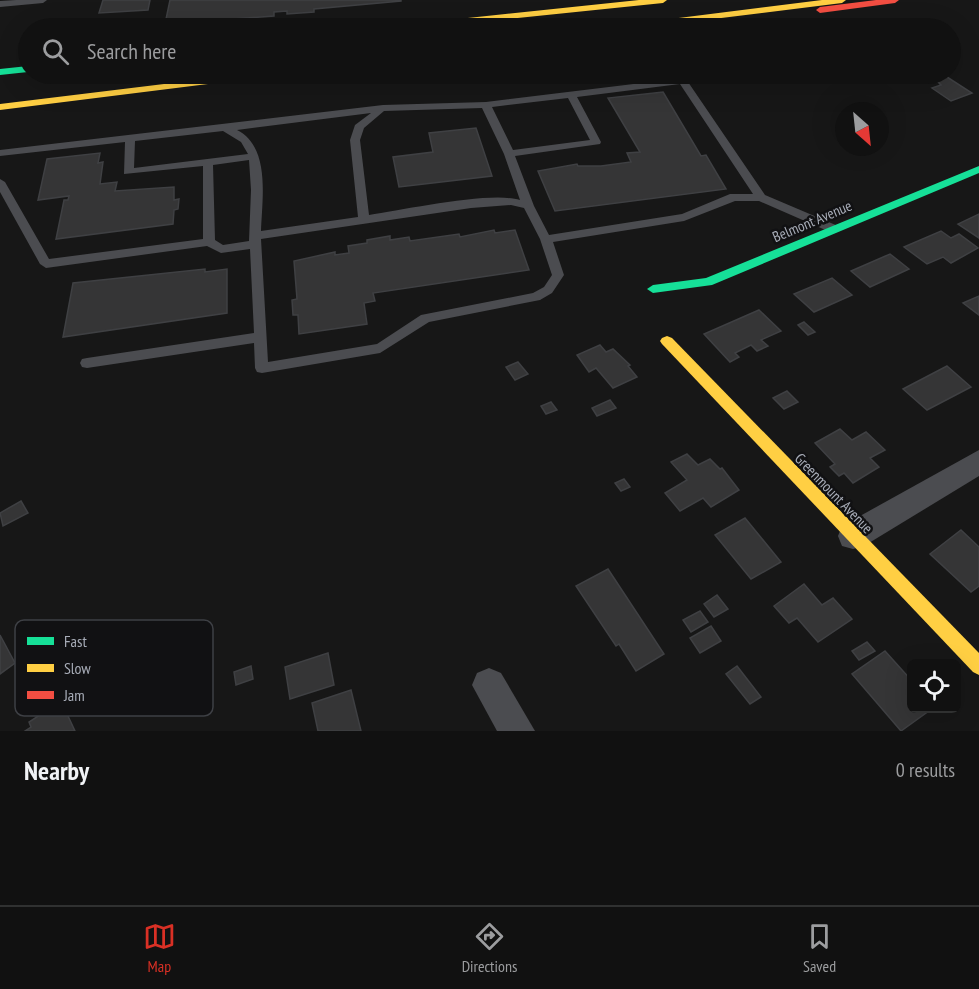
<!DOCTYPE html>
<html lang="en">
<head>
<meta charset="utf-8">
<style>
  :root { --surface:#111; --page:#1e1f1f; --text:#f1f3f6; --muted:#9c9d9f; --line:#303131; --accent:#d93025 }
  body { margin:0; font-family:"PT Sans Narrow",sans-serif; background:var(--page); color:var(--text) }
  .controls { position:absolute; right:18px; bottom:18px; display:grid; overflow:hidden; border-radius:9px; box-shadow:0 6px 24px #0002 }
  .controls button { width:54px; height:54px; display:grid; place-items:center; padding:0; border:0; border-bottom:2px solid var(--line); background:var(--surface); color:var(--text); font:30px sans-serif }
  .compass { position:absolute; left:835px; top:102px; width:54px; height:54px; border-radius:50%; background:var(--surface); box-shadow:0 6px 24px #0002; rotate:153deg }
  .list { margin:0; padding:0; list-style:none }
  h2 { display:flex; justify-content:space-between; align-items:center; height:78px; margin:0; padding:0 24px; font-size:26px }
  h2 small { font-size:20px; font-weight:400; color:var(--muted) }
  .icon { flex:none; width:33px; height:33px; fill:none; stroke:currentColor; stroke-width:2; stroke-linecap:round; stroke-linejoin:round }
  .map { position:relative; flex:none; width:979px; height:731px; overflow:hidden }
  .search { position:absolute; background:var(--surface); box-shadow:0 6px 24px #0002; left:18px; right:18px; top:18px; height:66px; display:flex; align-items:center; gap:15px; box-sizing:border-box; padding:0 21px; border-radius:33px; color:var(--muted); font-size:22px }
  .sheet { height:174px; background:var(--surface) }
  nav { display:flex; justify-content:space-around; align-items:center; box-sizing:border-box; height:84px; border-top:2px solid var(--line); background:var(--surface); font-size:16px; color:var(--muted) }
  nav a { display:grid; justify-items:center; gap:3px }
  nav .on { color:var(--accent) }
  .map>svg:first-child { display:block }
</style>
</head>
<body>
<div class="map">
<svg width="979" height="731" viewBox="0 0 979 731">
  <rect width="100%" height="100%" fill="#171717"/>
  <!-- building -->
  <g fill="#353536" stroke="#3f4043" stroke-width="1.5">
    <polygon points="103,0 150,0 148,10 99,13"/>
    <polygon points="170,0 401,0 401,1 314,9 314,12 287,14 287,11 274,12 274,16 165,24"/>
    <polygon points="947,77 972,93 951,101 932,88 941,85 936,80"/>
    <polygon points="663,92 701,156 706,155 726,189 555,211 538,171 577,164 578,166 601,166 631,162 627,153 640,152 608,98"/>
    <polygon points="476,128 492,176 399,187 393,157 433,152 429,133"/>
    <polygon points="100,153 98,163 103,162 100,184 117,182 115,191 174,187 174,200 179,199 178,209 174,210 173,224 56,239 64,200 68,200 69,196 38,200 47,159"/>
    <polygon points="979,214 979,238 958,224"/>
    <polygon points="494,230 495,233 515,230 529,270 373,293 375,301 364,303 367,324 299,334 298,315 293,315 292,300 297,299 294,261 335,252 335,255 349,253 348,246 367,243 367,240 390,236 390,240 409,237 410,241 459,234 460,237"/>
    <polygon points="941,231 951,238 959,234 978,248 951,263 943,257 927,264 904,247"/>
    <polygon points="890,254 909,269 870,287 851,271"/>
    <polygon points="205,269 205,272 227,269 227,313 63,337 73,283"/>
    <polygon points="832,278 852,295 814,312 794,294"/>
    <polygon points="979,296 979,315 963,303"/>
    <polygon points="759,310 781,331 761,340 768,346 757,351 751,345 735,353 739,357 730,362 704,334"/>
    <polygon points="804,322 815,332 808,335 798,325"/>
    <polygon points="600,345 606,352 613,349 630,365 628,366 637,377 613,388 596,368 589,372 577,355"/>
    <polygon points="518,362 528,374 515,380 506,367"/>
    <polygon points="947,366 971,387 927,410 903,389"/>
    <polygon points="787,391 798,402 784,409 773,398"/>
    <polygon points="610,400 616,408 597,416 592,408"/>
    <polygon points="551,402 557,410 546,414 541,406"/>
    <polygon points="840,429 852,440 866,432 885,450 870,458 879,467 853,483 844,473 839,476 830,467 835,464 815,443"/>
    <polygon points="687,454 698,465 710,459 720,469 722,468 739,490 711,507 703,498 680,511 665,493 687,480 671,462"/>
    <polygon points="624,479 630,487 621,491 615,483"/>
    <polygon points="21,501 28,513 3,526 0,513"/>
    <polygon points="745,518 781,562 751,579 715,535"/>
    <polygon points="961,530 979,547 979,586 971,592 930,554"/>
    <polygon points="608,569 664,654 636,671 619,644 616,646 576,586"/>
    <polygon points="804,584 822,605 833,598 852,619 818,642 797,618 789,623 774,606"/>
    <polygon points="717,595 728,609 714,617 704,604"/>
    <polygon points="700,611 708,622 691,632 683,620"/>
    <polygon points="711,626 721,641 700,653 690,638"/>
    <polygon points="0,635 15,663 0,674"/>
    <polygon points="867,642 875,651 859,660 852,651"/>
    <polygon points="885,651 912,681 912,708 933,708 901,731 852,674"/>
    <polygon points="328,653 334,685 290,699 285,667"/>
    <polygon points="251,666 253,679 236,685 234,672"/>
    <polygon points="737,666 761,697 750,704 726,674"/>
    <polygon points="351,690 361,731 318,731 312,703"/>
    <polygon points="61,701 75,731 25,731 31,727 29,722"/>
  </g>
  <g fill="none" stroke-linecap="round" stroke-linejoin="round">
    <!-- lane -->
    <g fill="#4b4c50" fill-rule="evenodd">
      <polygon points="16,0 47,0 43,3 0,7 0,1"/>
      <path d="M683 78 686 79 765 195 838 226 840 229 838 232H830L759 201H735L684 221 553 242 564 275 552 293 540 300 429 322 380 353 262 373 257 372 255 368 254 343 87 368 82 367 80 363 82 359 87 358 254 333 250 249 221 253 207 246 46 268 40 264 0 192V179L5 182 49 259 203 239V166L124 174 125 142 0 156V150L383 105 486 102ZM680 84 753 194H730L682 214 549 235 534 206 515 156 600 144 601 142 577 97ZM568 98 590 140 513 150 492 107ZM482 108 504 154 520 200C490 191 404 210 369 215L360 140 364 128 384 111ZM371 113 355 125 350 140 358 217 261 231C262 199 271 147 237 130ZM223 131 241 142 248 154 134 168 135 141ZM249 160 251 190 249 241 223 245 215 240 213 165ZM511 205 524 208 540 239 552 275 544 287 533 293 421 315 377 344 268 362 261 239 471 208Z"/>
    </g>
    <!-- street -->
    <g fill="#4b4c50" fill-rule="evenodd">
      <polygon points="979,450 979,476 864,546 853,549 842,546 838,536 842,526"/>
      <polygon points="489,668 501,673 535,731 497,731 472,685 477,673"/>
    </g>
    <!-- fast -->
    <g fill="#16e098" fill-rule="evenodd">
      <polygon points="28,66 28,72 0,75 0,69"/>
      <polygon points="979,166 979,173 712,285 653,293 647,289 653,285 706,278"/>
    </g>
    <!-- slow -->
    <g fill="#ffcf43" fill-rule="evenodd">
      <polygon points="639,0 667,0 663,3 422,28 398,28 402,25"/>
      <polygon points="822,0 846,0 842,3 640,28 619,28 623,25"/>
      <polygon points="246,74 270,74 265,77 0,110 0,104"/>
      <polygon points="667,336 672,338 979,653 979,675 973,672 662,344 660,341 662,338"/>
    </g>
    <!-- jam -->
    <polygon fill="#f24e42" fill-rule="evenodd" points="876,0 899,0 895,3 820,13 816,10 820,7"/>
  </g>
  <g text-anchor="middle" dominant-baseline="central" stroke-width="5" stroke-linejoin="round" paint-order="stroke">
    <!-- street labels -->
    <g font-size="15" fill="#a8adb8" stroke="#111113">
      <text transform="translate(812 221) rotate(-23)">Belmont Avenue</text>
      <text transform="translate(834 493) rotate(46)">Greenmount Avenue</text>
    </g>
  </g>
  <!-- legend -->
  <rect x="15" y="620" width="198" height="96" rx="9" fill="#111113" stroke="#3e4045" stroke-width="1.5"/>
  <rect x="27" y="637" width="27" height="8" fill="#16e098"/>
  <rect x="27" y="664" width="27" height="8" fill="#ffcf43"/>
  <rect x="27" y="691" width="27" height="8" fill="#f24e42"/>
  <g font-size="16" fill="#a8adb8">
    <text x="64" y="647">Fast</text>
    <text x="64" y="674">Slow</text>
    <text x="64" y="701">Jam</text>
  </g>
</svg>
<div class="controls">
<button><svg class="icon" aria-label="locate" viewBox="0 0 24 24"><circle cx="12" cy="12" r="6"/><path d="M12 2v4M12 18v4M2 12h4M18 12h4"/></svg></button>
</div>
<svg class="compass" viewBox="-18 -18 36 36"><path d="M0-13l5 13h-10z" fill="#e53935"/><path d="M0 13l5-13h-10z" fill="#9c9d9f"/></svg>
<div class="search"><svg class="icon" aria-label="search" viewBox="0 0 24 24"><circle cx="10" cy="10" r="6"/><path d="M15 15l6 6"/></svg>Search here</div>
</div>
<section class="sheet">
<h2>Nearby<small>0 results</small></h2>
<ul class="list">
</ul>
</section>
<nav>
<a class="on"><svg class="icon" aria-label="map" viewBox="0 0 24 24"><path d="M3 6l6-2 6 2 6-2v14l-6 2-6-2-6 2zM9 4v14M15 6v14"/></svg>Map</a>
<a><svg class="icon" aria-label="directions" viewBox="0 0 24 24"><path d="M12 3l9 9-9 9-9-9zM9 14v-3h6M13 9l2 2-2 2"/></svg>Directions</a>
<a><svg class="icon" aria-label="saved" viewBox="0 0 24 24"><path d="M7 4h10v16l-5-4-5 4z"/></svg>Saved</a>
</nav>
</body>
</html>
